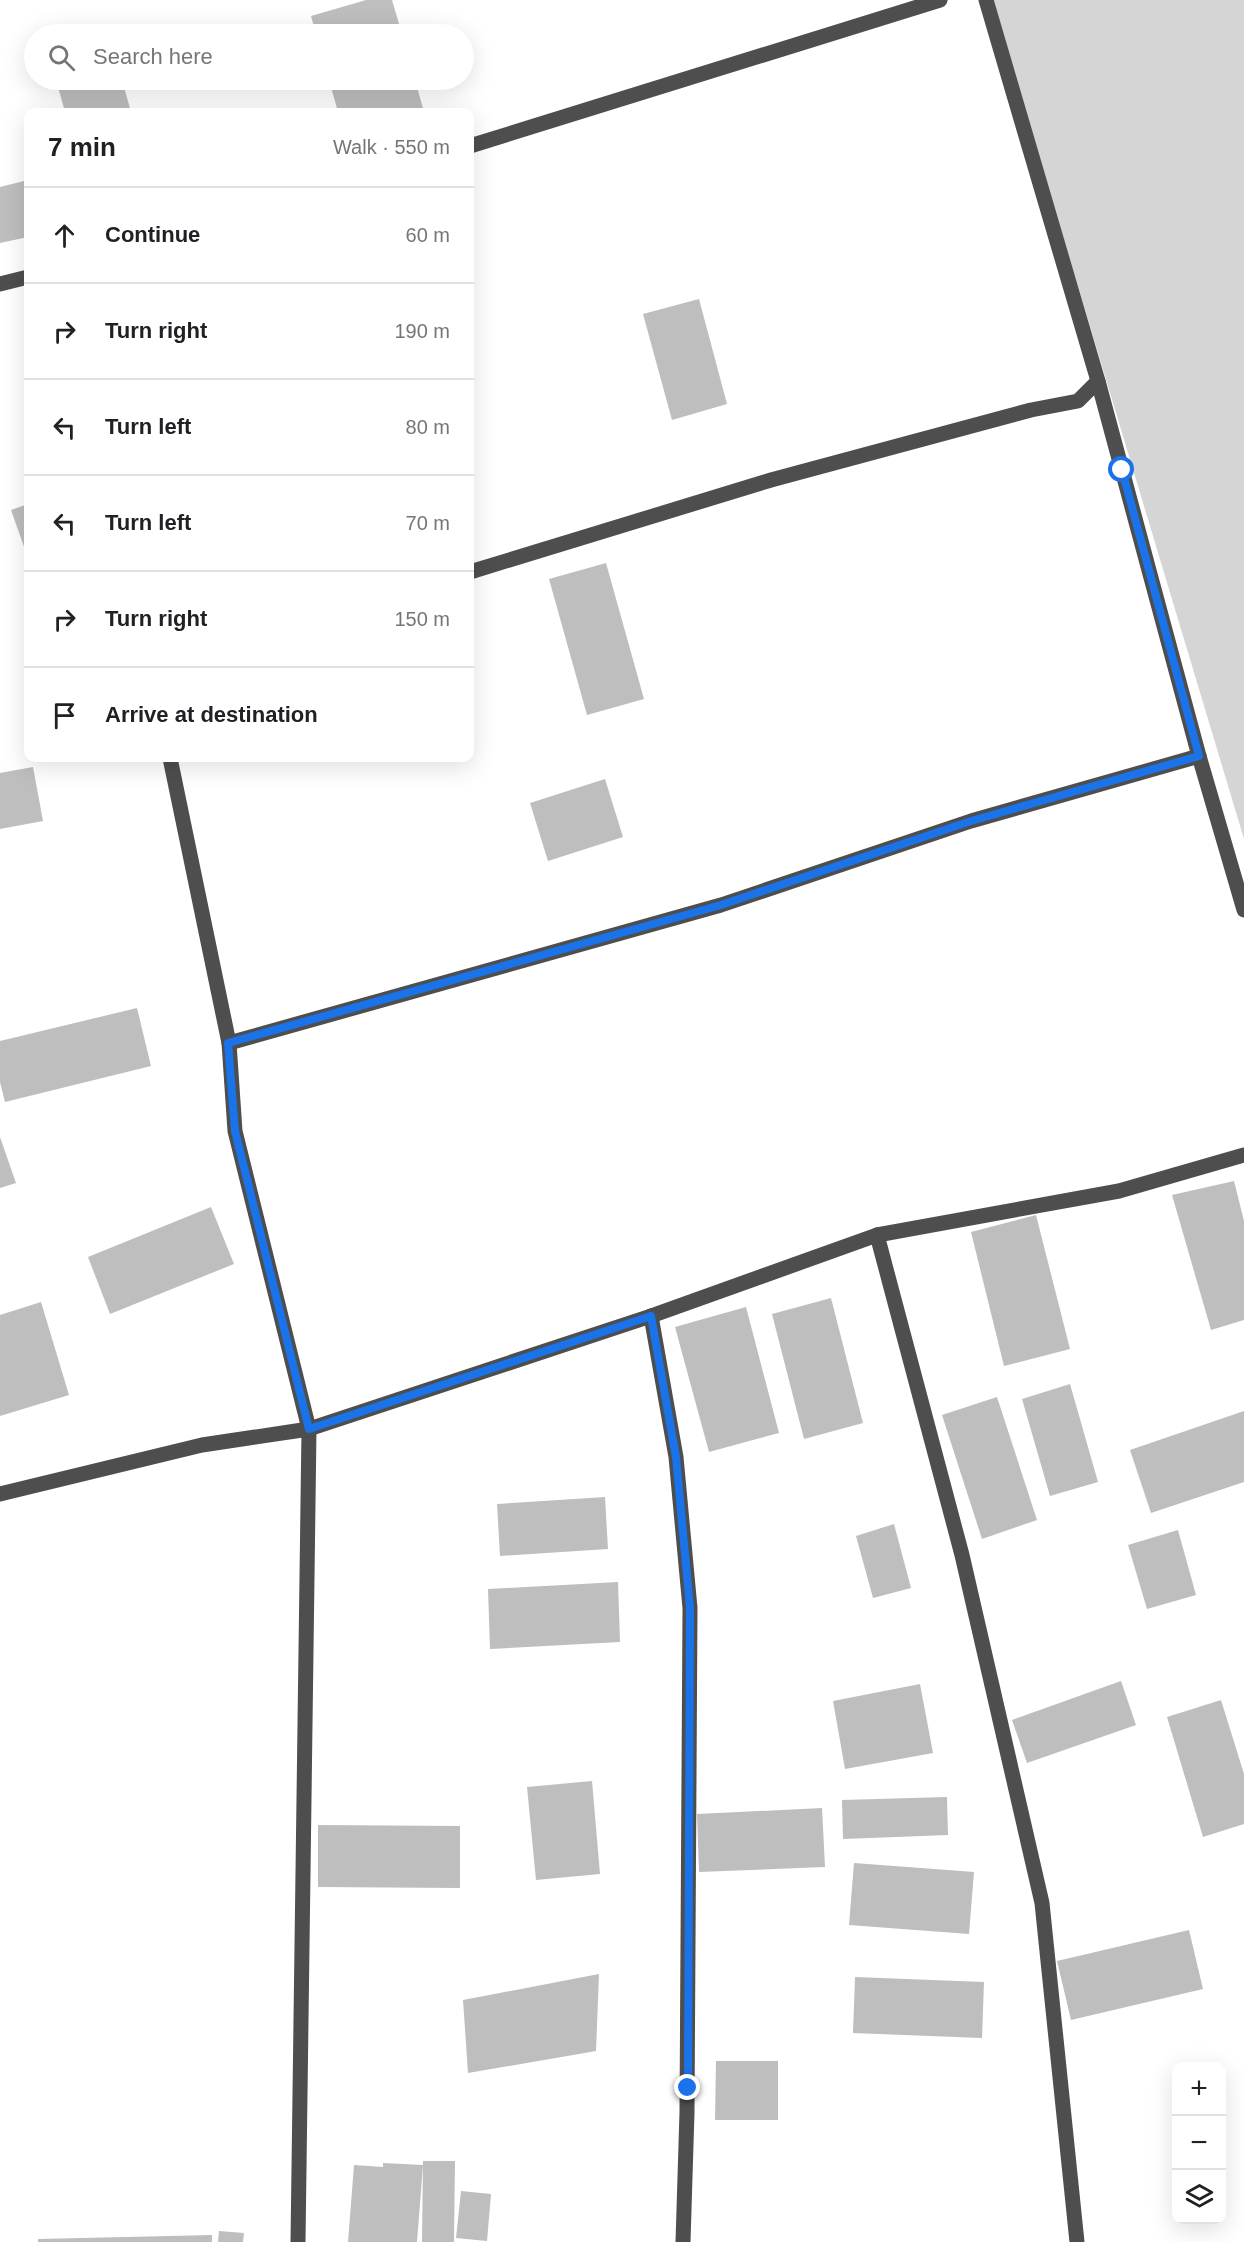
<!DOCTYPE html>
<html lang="en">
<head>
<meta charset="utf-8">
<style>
  :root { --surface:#fff; --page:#f6f6f6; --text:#202124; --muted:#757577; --line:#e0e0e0 }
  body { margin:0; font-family:Helvetica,sans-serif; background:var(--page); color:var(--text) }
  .controls { position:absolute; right:18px; bottom:18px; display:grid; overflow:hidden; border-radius:12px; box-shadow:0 6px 24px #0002 }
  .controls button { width:54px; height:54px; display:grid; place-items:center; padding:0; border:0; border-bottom:2px solid var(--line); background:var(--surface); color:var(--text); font:30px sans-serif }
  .stop { position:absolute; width:18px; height:18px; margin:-14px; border:4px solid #1a73e8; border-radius:50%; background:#fff }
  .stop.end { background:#1a73e8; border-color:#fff; box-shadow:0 2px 6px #0008 }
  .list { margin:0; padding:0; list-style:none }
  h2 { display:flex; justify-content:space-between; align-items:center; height:78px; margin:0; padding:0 24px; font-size:26px }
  h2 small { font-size:20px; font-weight:400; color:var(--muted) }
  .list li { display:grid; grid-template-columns:39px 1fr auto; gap:18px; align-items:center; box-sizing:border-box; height:96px; padding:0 24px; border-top:2px solid var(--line) }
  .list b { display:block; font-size:22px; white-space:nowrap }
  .list em { font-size:20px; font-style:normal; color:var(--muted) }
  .icon { flex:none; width:33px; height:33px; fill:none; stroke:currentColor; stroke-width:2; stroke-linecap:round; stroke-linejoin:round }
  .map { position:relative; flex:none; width:1244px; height:2242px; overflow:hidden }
  .search { position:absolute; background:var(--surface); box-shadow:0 6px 24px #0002; left:24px; top:24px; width:450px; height:66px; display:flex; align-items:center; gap:15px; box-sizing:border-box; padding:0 21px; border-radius:33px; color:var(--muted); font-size:22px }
  .panel { position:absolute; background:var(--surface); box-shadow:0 6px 24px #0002; left:24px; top:108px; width:450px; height:654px; border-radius:12px }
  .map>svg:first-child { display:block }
</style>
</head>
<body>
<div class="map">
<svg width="1244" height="2242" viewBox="0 0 1244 2242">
  <rect width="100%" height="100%" fill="#fff"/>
  <!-- green -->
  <polygon fill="#d5d5d5" points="992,0 1244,0 1244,839"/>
  <!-- building -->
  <g fill="#bebebe">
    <polygon points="366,0 392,0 402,34 316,34 311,16"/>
    <polygon points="56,80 122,80 131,112 65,112"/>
    <polygon points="329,80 415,80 424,112 338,112"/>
    <polygon points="28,180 28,237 0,243 0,187"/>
    <polygon points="699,299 727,404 672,420 643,314"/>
    <polygon points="28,504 28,558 11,510"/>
    <polygon points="606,563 644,699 587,715 549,579"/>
    <polygon points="33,767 43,821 0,829 0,773"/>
    <polygon points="605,779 623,837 548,861 530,803"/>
    <polygon points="137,1008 151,1066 5,1102 0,1082 0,1041"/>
    <polygon points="0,1137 16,1183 0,1188"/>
    <polygon points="1234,1181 1244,1221 1244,1320 1211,1330 1172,1195"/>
    <polygon points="211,1207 234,1264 110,1314 88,1257"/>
    <polygon points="1036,1215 1070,1349 1004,1366 971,1232"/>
    <polygon points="831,1298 863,1423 804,1439 772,1314"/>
    <polygon points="41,1302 69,1395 0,1416 0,1315"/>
    <polygon points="746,1307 779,1433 709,1452 675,1327"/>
    <polygon points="1070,1384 1098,1482 1050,1496 1022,1399"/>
    <polygon points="997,1397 1037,1520 982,1539 942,1415"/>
    <polygon points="1244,1411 1244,1482 1151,1513 1130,1450"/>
    <polygon points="605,1497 608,1549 500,1556 497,1504"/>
    <polygon points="894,1524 911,1588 873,1598 856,1536"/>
    <polygon points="1178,1530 1196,1595 1147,1609 1128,1545"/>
    <polygon points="618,1582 620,1642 490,1649 488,1589"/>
    <polygon points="1121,1681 1136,1725 1027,1763 1012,1720"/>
    <polygon points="920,1684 933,1753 845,1769 833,1701"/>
    <polygon points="1221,1700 1244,1774 1244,1824 1203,1837 1167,1717"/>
    <polygon points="592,1781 600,1874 536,1880 527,1787"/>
    <polygon points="947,1797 948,1835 843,1839 842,1800"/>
    <polygon points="822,1808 825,1867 699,1872 697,1814"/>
    <polygon points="318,1825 460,1826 460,1888 318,1887"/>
    <polygon points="854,1863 974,1872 969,1934 849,1925"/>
    <polygon points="1189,1930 1203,1989 1071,2020 1057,1961"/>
    <polygon points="599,1974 596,2051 468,2073 463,2000"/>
    <polygon points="855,1977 984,1982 982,2038 853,2033"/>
    <polygon points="716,2061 778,2061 778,2120 715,2120"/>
    <polygon points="423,2161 455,2161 454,2242 422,2242"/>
    <polygon points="383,2163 423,2165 417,2242 348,2242 354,2165 383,2167"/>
    <polygon points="461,2191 491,2194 487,2241 456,2238"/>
    <polygon points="219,2231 244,2233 243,2242 218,2242"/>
    <polygon points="212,2235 212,2242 38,2242 38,2239"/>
  </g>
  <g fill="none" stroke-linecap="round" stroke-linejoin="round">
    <!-- minor -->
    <g stroke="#4e4e4e" stroke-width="15">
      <polyline points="986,0 1098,381 1199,756 1244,910"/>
      <polyline points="470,146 940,0"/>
      <polyline points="0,284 28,277"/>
      <polyline points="470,572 771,480 1031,410 1078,401 1098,381"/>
      <polyline points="170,758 229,1043 235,1131 309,1429 298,2242"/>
      <polyline points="229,1043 721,905 971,821 1199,756"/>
      <polyline points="877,1235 962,1555 1042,1903 1077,2242"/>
      <polyline points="651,1316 676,1457 690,1608 687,2112 683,2242"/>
      <polyline points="0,1494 202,1445 309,1429 651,1316 877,1235 1119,1191 1244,1155"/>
    </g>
  </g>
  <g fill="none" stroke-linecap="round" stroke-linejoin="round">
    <!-- route -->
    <polyline stroke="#1a73e8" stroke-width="8" points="688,2088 690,1608 676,1457 651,1316 309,1429 235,1131 228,1043 721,905 971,821 1199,756 1122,470"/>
  </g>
</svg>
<div class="controls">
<button>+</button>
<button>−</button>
<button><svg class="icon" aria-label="layers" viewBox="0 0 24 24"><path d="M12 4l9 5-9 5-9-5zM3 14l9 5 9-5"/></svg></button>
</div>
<div class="stop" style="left:1122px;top:470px"></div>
<div class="stop end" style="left:688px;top:2088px"></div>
<div class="search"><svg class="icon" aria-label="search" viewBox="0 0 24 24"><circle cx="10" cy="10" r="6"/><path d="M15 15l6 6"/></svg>Search here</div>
<section class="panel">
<h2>7 min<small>Walk · 550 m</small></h2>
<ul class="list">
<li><svg class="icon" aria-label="ahead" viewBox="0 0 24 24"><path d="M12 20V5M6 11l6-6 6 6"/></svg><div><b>Continue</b></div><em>60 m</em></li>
<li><svg class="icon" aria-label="right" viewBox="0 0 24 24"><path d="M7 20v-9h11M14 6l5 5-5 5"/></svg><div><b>Turn right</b></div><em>190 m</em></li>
<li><svg class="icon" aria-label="left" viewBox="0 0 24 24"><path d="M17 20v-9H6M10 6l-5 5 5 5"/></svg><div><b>Turn left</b></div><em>80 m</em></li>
<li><svg class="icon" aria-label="left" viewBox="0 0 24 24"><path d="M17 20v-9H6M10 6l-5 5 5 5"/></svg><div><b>Turn left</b></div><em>70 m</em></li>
<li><svg class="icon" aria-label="right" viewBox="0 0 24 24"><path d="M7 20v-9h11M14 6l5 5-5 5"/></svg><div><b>Turn right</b></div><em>150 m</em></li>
<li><svg class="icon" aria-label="arrive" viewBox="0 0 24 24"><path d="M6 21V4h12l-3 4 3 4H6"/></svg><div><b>Arrive at destination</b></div></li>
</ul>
</section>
</div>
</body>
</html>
